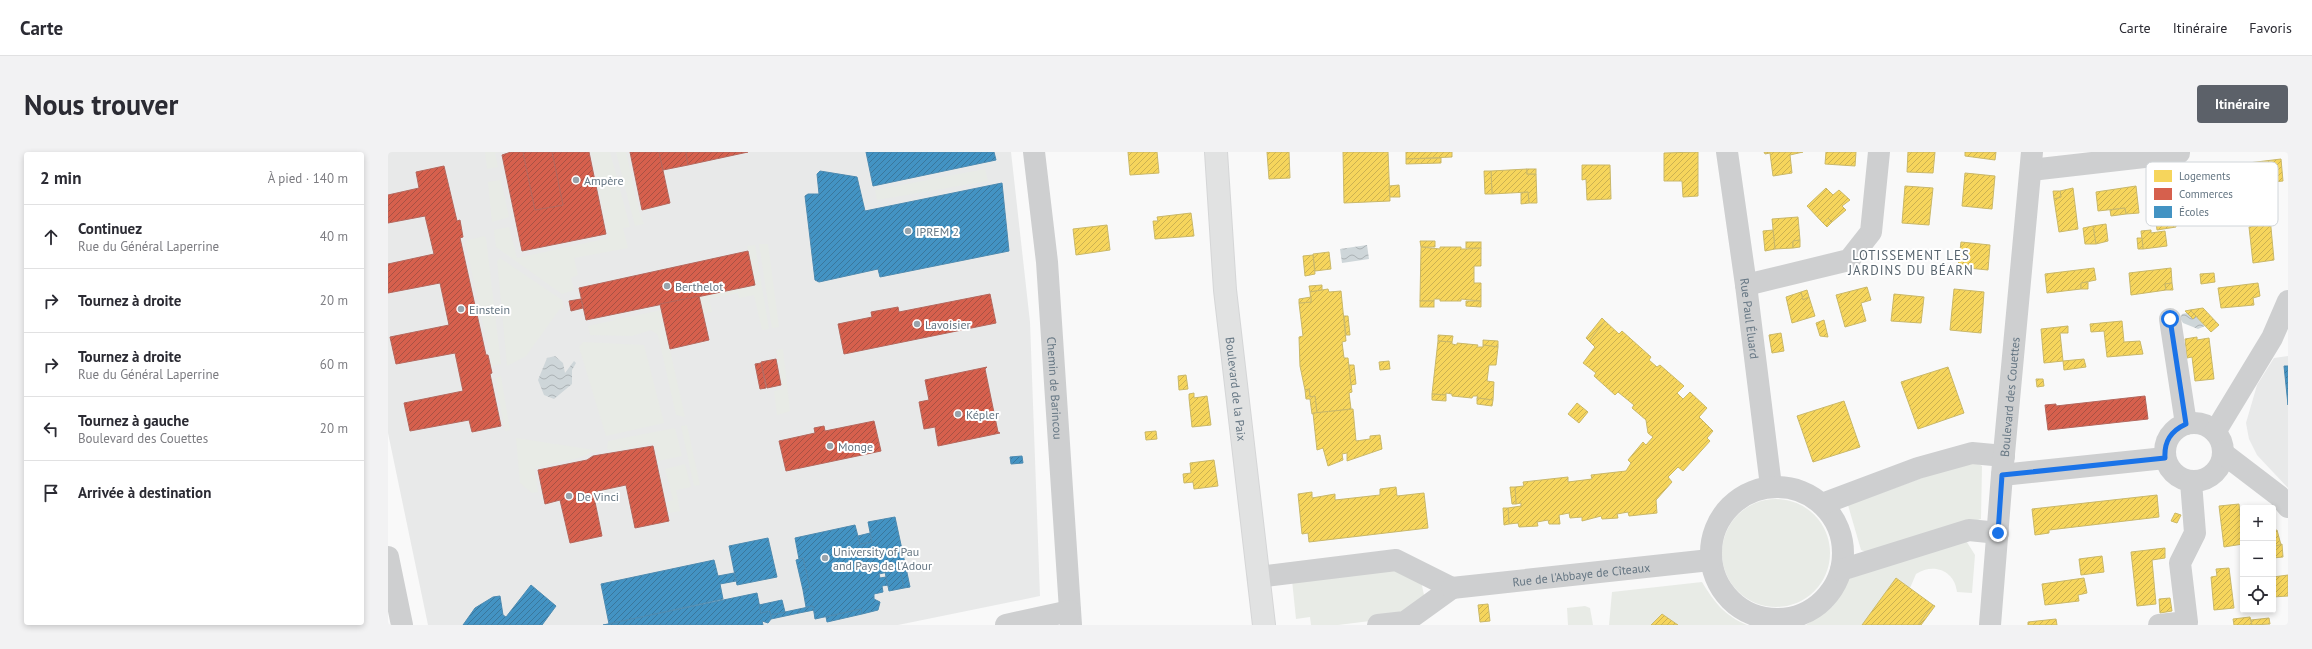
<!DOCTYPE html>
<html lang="fr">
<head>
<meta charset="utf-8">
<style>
  :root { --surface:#fff; --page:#f2f2f3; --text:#2b2b33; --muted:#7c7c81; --line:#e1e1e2; --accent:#5c6169 }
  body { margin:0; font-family:"PT Sans",sans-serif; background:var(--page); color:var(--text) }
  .controls { position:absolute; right:12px; bottom:12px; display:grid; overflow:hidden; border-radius:4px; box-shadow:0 2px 6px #0003 }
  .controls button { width:36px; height:36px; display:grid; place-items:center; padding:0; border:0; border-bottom:1px solid var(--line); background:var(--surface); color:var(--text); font:20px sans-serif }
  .stop { position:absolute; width:12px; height:12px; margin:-9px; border:3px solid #1a73e8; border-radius:50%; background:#fff }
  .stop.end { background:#1a73e8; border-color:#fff; box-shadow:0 1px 4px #0008 }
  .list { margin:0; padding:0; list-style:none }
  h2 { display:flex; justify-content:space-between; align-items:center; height:52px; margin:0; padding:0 16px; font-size:17px }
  h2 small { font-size:13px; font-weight:400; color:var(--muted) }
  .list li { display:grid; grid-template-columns:26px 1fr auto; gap:12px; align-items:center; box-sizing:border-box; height:64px; padding:0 16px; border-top:1px solid var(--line) }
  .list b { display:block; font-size:15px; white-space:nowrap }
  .list p { margin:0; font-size:13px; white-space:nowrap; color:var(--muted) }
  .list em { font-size:13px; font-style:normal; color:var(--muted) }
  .icon { flex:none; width:22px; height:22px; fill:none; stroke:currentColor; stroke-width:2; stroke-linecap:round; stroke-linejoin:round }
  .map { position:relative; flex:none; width:1900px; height:473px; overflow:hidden; border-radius:4px }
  header { display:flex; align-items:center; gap:24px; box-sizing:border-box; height:56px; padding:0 20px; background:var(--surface); border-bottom:1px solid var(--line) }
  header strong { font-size:19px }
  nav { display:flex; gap:22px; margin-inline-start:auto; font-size:14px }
  .intro { display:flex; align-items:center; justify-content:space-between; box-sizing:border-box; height:96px; padding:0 24px }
  h1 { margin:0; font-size:28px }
  .button { padding:10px 18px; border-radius:4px; background:var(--accent); color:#fff; font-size:14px; font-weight:700 }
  main { display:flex; gap:24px; padding:0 24px }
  aside { flex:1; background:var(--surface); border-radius:4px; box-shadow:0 2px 6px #0003 }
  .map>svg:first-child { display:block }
</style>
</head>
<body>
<header>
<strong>Carte</strong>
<nav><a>Carte</a><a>Itinéraire</a><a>Favoris</a></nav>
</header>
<div class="intro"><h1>Nous trouver</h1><a class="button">Itinéraire</a></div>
<main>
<aside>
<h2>2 min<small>À pied · 140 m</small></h2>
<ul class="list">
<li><svg class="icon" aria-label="ahead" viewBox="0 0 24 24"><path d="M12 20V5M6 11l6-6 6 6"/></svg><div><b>Continuez</b><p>Rue du Général Laperrine</p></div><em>40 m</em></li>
<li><svg class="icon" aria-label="right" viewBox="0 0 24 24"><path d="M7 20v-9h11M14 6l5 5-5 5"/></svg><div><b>Tournez à droite</b></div><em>20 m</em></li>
<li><svg class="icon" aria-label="right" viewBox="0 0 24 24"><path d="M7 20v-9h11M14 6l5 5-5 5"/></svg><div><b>Tournez à droite</b><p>Rue du Général Laperrine</p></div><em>60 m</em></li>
<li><svg class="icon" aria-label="left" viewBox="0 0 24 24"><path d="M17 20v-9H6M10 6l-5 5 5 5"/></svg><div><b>Tournez à gauche</b><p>Boulevard des Couettes</p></div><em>20 m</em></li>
<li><svg class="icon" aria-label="arrive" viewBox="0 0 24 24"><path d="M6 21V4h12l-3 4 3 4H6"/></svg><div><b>Arrivée à destination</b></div></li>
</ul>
</aside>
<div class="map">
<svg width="1900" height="473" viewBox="0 0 1900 473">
  <defs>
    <pattern id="water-waves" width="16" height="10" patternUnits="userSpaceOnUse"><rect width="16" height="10" fill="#ced6d9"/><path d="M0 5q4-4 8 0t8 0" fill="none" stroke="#abb2b5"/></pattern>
    <pattern id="homes-hatch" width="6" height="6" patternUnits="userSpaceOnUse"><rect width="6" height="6" fill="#f6d55c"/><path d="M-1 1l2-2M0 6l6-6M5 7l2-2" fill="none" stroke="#cbb151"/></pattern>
    <pattern id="shops-hatch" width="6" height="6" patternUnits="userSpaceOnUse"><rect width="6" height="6" fill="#d6604d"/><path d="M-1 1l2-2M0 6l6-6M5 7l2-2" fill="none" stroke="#a85144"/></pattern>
    <pattern id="schools-hatch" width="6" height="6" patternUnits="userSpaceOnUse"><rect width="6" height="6" fill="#4393c3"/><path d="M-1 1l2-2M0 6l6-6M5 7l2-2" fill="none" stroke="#3a779c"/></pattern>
  </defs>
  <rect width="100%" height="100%" fill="#f9f9f9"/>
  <!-- built -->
  <g fill="#e8e9e9">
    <polygon points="0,0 623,0 642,170 652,444 510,473 40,473 0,281"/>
    <polygon points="1900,204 1900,336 1869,303 1861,287 1858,271 1869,233 1886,206"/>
  </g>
  <!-- grass -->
  <g fill="#e8ebe6">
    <polygon points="97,0 111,0 107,1 110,15 99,17"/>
    <polygon points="203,0 222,0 242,75 235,76 240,96 186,106 190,123 183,126 186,138 174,142 108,95 106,78 121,75 129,106 221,86"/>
    <polygon points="228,0 238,0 252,62 256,72 247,74"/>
    <polygon points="597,17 600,29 489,48 487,38"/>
    <polygon points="113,28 121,65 104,70 100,30"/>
    <polygon points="96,84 98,86 113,212 104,214 77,89"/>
    <polygon points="371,92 380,92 391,175 384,176"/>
    <polygon points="367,93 381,177 374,178 366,143 351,146 350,141 321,147 324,160 315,162 311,144 367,133 359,94"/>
    <polygon points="112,106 174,148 176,155 171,158 138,204 119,214 109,109"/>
    <polygon points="273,158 297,265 288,263 270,183 263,178 244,184 202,183 200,174"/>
    <polygon points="195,190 256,193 276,271 218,284 191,195"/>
    <polygon points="395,197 402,259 389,263 386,239 395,237 388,198"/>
    <polygon points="113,224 122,278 117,279 107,226"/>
    <polygon points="299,273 312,333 306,334 293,274"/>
    <polygon points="287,276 294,304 270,309 266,291 227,299 219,297 220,289"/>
    <polygon points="128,286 213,299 202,301 194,305 147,316 150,340 144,341 132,331"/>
    <polygon points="1583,308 1594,314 1593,367 1484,402 1473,398 1460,353"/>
    <polygon points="297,312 303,335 288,338 292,359 281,361 279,350 285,348 277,317"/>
    <circle cx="1388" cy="401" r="54"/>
    <path d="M1577 387 1587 403 1584 441 1569 440C1567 419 1546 410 1528 422L1522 436 1508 426 1474 473H1418L1444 455 1460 427Z"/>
    <polygon points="1006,416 1033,429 1036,443 1014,465 950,473 923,473 922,465 908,467 904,428"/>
    <path d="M1314 430C1326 450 1337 464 1359 473H1290L1274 462 1263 473H1221L1224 440Z"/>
    <polygon points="1197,454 1202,456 1205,473 1180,473 1179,456"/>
  </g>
  <!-- water -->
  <g fill="url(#water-waves)">
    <polygon points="979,93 981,107 954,111 952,97"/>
    <polygon points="1799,161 1808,164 1817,174 1810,177 1795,171 1792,166 1794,162"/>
    <polygon points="167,204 175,211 177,221 186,209 188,211 184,218 184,232 166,247 156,243 150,228 159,206"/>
  </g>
  <!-- homes -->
  <g fill="url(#homes-hatch)" stroke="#cab868">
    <polygon points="740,0 769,0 771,21 742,23"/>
    <polygon points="879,0 901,0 902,26 881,27"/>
    <polygon points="955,0 1000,0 1002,49 956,51"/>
    <polygon points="1018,0 1064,0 1064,5 1018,7"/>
    <polygon points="1310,0 1310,44 1295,45 1294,29 1276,29 1276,1"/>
    <polygon points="1376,0 1415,0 1402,3 1404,21 1385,24 1382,1 1377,2"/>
    <polygon points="1438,0 1468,0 1467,14 1437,12"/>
    <polygon points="1520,0 1547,0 1545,21 1519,20"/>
    <polygon points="1577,0 1608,0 1607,8 1577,4"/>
    <polygon points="1053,6 1053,11 1018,12 1018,7"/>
    <polygon points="1893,7 1895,29 1885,30 1886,37 1872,38 1872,32 1854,34 1852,12"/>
    <polygon points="1194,13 1222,13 1223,47 1199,48 1198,27 1194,28"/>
    <polygon points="1139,17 1139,22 1148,22 1149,51 1141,51 1140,40 1104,42 1103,19"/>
    <rect x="1139" y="17" width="9" height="5"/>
    <polygon points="1096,19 1103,19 1104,42 1097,42"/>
    <polygon points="1577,21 1607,24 1604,57 1574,54"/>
    <polygon points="1011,33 1012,45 1002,45 1001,34"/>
    <polygon points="1517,34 1545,36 1541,73 1514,71"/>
    <polygon points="1748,34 1751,61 1738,62 1737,56 1710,59 1708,40"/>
    <polygon points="1784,35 1788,75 1769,78 1765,45 1761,46 1760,38"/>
    <polygon points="1438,36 1445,43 1451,38 1462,48 1454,54 1458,58 1444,70 1440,66 1435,71 1419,54"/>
    <polygon points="1685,36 1690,77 1671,80 1666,47 1673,45 1672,39"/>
    <polygon points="1665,39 1672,39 1673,45 1666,47"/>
    <polygon points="1140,40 1141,51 1133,52 1133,41"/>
    <polygon points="1737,56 1738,62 1723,64 1722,58"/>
    <polygon points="803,61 806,84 767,87 765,69 770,69 769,65"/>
    <polygon points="1410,65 1412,88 1405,89 1405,96 1387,97 1384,67"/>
    <polygon points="1882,65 1886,108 1865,111 1861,75 1868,74 1867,67"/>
    <polygon points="1440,66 1444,70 1439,75 1435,71"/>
    <polygon points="1718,72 1720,89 1708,92 1705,74"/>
    <polygon points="719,73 722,98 688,103 685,77"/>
    <polygon points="1705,74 1708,92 1697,92 1695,76"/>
    <polygon points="1385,78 1387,97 1377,99 1375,79"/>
    <polygon points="1763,78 1763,81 1777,79 1779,94 1755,97 1753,79"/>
    <polygon points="1749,86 1754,86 1755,97 1750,97"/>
    <polygon points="1412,88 1412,95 1405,96 1405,89"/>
    <polygon points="1032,89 1047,89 1047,95 1033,95"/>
    <rect x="1078" y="90" width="15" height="6"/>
    <polygon points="1573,90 1602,93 1600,118 1570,115"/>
    <polygon points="1033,95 1052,97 1052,95 1073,95 1073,97 1078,97 1093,96 1093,114 1086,114 1086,131 1093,131 1093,149 1073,147 1073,149 1052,149 1052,147 1046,147 1046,149 1032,149"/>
    <polygon points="941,100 943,117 927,119 925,102"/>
    <polygon points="925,103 927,122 917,124 915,104"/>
    <polygon points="1706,116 1708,128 1693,131 1693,137 1659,141 1657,122"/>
    <polygon points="1783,116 1784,131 1777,132 1778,138 1743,143 1741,121"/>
    <polygon points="1826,121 1827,130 1813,132 1812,122"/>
    <polygon points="1700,130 1700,137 1693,137 1693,131"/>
    <polygon points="1784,131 1785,138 1778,138 1777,132"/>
    <polygon points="1870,131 1872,144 1865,146 1866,153 1833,156 1830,136"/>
    <polygon points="934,133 934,138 922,140 921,134"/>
    <polygon points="1479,135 1483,148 1473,151 1478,169 1457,175 1448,143"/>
    <polygon points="940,137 941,140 953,139 958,189 954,190 956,206 960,206 964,240 961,241 963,257 929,261 927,244 922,245 921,237 917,238 912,214 911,185 915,184 911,151 923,150 922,140"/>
    <polygon points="1566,137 1596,140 1593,181 1562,178"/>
    <polygon points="1419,138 1421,145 1415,148 1413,140"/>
    <polygon points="1413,140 1415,148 1421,145 1427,164 1404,171 1398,145"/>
    <polygon points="1506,142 1536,145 1533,171 1503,169"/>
    <polygon points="923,145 923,150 911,151 911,147"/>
    <rect x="1032" y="149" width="14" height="6"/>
    <polygon points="1078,149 1093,149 1093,155 1078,154"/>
    <polygon points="1815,156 1831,173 1823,180 1802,158"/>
    <polygon points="1802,158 1808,164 1805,167 1797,159"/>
    <polygon points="956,164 960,164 962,183 958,183"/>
    <polygon points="1214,166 1217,169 1201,189 1198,186"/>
    <polygon points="1436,168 1440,185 1432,184 1428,171"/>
    <polygon points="1217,169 1231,182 1234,179 1263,205 1261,208 1269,215 1272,213 1296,234 1289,241 1295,247 1302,240 1319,256 1311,265 1325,279 1319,286 1322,289 1295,319 1290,315 1280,325 1284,330 1268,348 1269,361 1241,364 1240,360 1229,362 1230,366 1214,367 1213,364 1194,369 1194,365 1182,366 1181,361 1171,363 1172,372 1161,372 1160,368 1149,370 1150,374 1131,375 1130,371 1121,372 1120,356 1133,354 1133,351 1128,352 1127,335 1136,334 1135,330 1180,325 1180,330 1204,327 1203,323 1238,319 1243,311 1240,308 1255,290 1258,293 1265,285 1260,281 1258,268 1244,256 1246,253 1230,240 1227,243 1206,224 1208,221 1195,211 1207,195 1201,189"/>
    <polygon points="1734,169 1736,190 1752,189 1755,202 1719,205 1716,179 1703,180 1702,172"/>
    <polygon points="1680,174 1680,181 1672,181 1675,209 1656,211 1653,177"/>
    <polygon points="1393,181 1396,199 1384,201 1381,183"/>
    <polygon points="1050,183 1065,184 1064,190 1050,189"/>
    <polygon points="1809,185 1809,188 1821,186 1826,227 1807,229 1804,205 1799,206 1797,187"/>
    <polygon points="1095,188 1110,189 1110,195 1095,193"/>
    <polygon points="1050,189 1064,190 1064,192 1069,193 1069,191 1090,193 1089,195 1095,195 1095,193 1110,195 1108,213 1101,213 1099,229 1106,230 1105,248 1089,246 1090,244 1085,244 1084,246 1064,244 1064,242 1058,241 1058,243 1044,242"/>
    <polygon points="1696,207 1698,215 1676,218 1675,209"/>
    <polygon points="1001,209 1002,217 992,218 991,210"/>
    <polygon points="961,213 966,213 968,232 963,233"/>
    <polygon points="1560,215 1576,261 1530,277 1513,230"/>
    <polygon points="798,223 800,237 791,238 790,224"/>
    <polygon points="1648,227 1655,227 1656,234 1649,235"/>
    <polygon points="921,237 922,245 927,244 929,261 924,262 922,247 918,247 917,238"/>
    <polygon points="806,241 806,246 819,244 823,273 804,275 801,246 801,242"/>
    <polygon points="1044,242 1058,243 1058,249 1044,248"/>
    <polygon points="1089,246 1105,248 1104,254 1089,252"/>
    <polygon points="1456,249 1472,295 1425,310 1409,264"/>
    <polygon points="1189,251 1200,260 1191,271 1180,262"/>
    <polygon points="965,257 968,289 982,287 982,284 992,283 994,297 959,309 959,301 954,302 955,308 940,314 935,296 929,298 925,261"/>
    <polygon points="768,279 769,287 758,288 757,280"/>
    <polygon points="826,308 830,334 806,337 805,330 796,331 795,322 803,321 802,311"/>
    <polygon points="1008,335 1009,344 1036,341 1040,376 921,390 920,381 914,382 910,342 924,340 924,346 947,342 947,348 992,343 992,337"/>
    <polygon points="1122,335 1127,335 1128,352 1124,352"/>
    <polygon points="1769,343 1771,365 1661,378 1661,381 1647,383 1644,357"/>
    <polygon points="1851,352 1855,392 1836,395 1831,354"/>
    <polygon points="1115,356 1120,356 1121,372 1116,373"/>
    <polygon points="1787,361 1793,363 1789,371 1783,369"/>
    <polygon points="1889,378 1893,393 1885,395 1885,379"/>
    <polygon points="1894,392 1895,405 1885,406 1885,395"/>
    <polygon points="1777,396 1777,406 1764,408 1768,452 1749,454 1743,400"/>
    <polygon points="1714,404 1716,420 1693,423 1691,407"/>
    <polygon points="1841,416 1846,456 1826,458 1823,425 1829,424 1828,417"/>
    <polygon points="1900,423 1900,444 1885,445 1885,425"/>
    <polygon points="1508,426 1545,453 1530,473 1474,473"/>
    <polygon points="1696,426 1699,441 1690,443 1691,449 1657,453 1654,432"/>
    <polygon points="1782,446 1784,459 1772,461 1771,447"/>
    <polygon points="1100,452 1102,469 1092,470 1090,453"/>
    <polygon points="1545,453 1547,454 1533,473 1530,473"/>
    <polygon points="1274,462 1290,473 1263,473"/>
    <polygon points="1862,465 1864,473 1846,473 1845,467"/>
    <polygon points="1881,466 1882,472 1864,473 1863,468"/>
    <polygon points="1668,467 1669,473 1640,473 1640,470"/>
  </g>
  <!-- shops -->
  <g fill="url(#shops-hatch)" stroke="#b4675d">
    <polygon points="123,0 135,0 147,58 175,53 164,0 201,0 218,82 134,99 114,3"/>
    <polygon points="135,0 164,0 175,53 147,58"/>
    <polygon points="242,0 271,0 282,51 254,58"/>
    <polygon points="271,0 298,0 300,13 275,18"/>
    <polygon points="298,0 360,0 300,13"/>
    <polygon points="56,14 69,69 72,68 75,85 72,86 98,203 100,203 104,221 102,222 113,274 84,280 81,268 22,279 16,251 75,239 67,201 8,212 2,185 61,173 52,131 0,141 0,112 46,102 37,64 0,71 0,43 31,36 28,20"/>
    <polygon points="360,99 367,133 198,168 191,136"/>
    <polygon points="602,142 608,171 456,202 450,172 484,165 483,160 510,155 511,160"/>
    <polygon points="311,144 321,188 282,197 272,152"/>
    <polygon points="193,147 195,156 183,159 181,149"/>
    <polygon points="388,207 393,233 379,236 373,210"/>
    <polygon points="373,211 378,236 372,237 367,212"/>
    <polygon points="599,215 597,217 610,280 612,281 550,294 547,275 536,277 531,250 541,248 537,228"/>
    <polygon points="1757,244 1760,267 1660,278 1657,253 1668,252 1668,254"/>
    <polygon points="486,269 493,299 398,319 391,289 427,281 426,276 436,274 437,279"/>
    <polygon points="265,294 281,369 247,376 238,333 205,340 214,384 182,391 172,348 157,352 150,318 199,308 205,304"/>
  </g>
  <!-- schools -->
  <g fill="url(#schools-hatch)" stroke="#4d8ab0">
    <polygon points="478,0 606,0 608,8 485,34"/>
    <polygon points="432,19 469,25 477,59 614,31 621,99 492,125 490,117 431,130 427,128 417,44 420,42 431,42 429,22"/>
    <polygon points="1896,214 1900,214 1900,253"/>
    <polygon points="634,304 635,311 623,312 622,305"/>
    <polygon points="507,365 518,416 491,422 492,426 498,425 500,433 494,434 495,440 486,442 486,447 492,450 490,458 474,462 473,457 427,467 425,454 418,455 415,438 422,436 415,406 411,407 407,386 467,373 472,392 484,390 480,370"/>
    <polygon points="482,381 484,390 472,392 470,384"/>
    <polygon points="380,386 389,425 349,433 341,394"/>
    <polygon points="415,406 422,436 415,438 408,408"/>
    <polygon points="326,408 330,424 346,421 348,429 332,432 335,447 221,472 213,432"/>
    <polygon points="518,416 522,435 516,436 512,417"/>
    <polygon points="512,417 516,436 501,439 497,420"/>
    <polygon points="143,433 168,454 154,473 75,473 87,456 105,445 112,444 115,463 118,465"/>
    <polygon points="369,441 373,461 382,459 383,467 380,471 374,469 375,473 215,473"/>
    <polygon points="394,448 397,460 383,463 382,459 373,461 371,453"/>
    <polygon points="425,454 426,458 411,461 411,457"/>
    <polygon points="411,457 411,461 383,467 383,463"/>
    <polygon points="473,457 474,462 439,470 438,465"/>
  </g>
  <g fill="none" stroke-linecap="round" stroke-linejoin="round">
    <defs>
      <g id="major">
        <path id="s5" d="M828 0 837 138 876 473"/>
      </g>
    </defs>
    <!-- major casing -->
    <use href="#major" stroke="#d5d6d7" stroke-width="24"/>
    <!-- minor -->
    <g stroke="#cecfd0" stroke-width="22">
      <path id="s1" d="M646 0 659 110 683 473"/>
      <path id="s2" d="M1339 0 1358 133 1383 334"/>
      <polyline points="1643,18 1791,1"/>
      <polyline points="1358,133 1461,108 1483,80 1491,0"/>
      <polyline points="1782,167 1798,272"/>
      <circle cx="1806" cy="300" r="29"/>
      <polyline points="1827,280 1884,186 1900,149"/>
      <polyline points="1836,302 1891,344 1900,355"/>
      <polyline points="1614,323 1777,306"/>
      <circle cx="1389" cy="401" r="66"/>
      <polyline points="1434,352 1530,316 1584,301 1616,304"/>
      <polyline points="0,405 14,473"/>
      <polyline points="1453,418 1581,378 1610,381"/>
      <polyline points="870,425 1008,408 1064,436 1017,470 990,473"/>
      <path id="s3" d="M1064 436 1322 408"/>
      <polyline points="618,473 682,459"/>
      <path id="s4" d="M1602 473 1614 323 1644 0"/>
      <polyline points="1771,473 1799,470 1792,411 1807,381 1803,330"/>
    </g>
    <!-- major -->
    <use href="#major" stroke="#e1e2e2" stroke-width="22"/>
  </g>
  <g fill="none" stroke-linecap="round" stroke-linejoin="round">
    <!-- route -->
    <path stroke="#1a73e8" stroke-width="5" d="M1610 381 1614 323 1777 306C1776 289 1783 279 1798 272L1782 167"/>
  </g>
  <!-- markers -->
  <g fill="#99a4ac" stroke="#fff" stroke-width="1.5">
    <circle cx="188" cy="28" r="4"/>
    <circle cx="520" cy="79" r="4"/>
    <circle cx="279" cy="134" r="4"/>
    <circle cx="73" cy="157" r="4"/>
    <circle cx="529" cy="172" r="4"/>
    <circle cx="570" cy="262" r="4"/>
    <circle cx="442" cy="294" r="4"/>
    <circle cx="181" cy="344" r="4"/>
    <circle cx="437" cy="406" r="4"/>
  </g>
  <g text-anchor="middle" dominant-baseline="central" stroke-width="4" stroke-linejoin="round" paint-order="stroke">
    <!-- poi labels -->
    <g font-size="12" fill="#657683" stroke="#fff" text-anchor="start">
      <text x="196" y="28">Ampère</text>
      <text x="528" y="79">IPREM 2</text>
      <text x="287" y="134">Berthelot</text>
      <text x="81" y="157">Einstein</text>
      <text x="537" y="172">Lavoisier</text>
      <text x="578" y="262">Képler</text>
      <text x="450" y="294">Monge</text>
      <text x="189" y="344">De Vinci</text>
      <text x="445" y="399">University of Pau<tspan x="445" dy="14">and Pays de l'Adour</tspan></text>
    </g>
    <!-- street labels -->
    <g font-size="12" fill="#657683" stroke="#fff">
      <text stroke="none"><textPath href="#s2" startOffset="168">Rue Paul Éluard</textPath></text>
      <text stroke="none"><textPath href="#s1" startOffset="237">Chemin de Barincou</textPath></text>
      <text stroke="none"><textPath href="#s5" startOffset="238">Boulevard de la Paix</textPath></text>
      <text stroke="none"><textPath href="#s4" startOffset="229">Boulevard des Couettes</textPath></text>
      <text stroke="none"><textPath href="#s3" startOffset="130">Rue de l'Abbaye de Cîteaux</textPath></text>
    </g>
    <!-- neighbourhood labels -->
    <g font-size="13" letter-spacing="1" fill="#57646e" stroke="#fff">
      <text x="1523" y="103">LOTISSEMENT LES<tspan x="1523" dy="15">JARDINS DU BÉARN</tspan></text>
    </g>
  </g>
  <!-- legend -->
  <rect x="1758" y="10" width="132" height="64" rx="6" fill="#fff" stroke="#d1d6da" stroke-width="1"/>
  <rect x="1766" y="18" width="18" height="12" fill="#f6d55c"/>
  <rect x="1766" y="36" width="18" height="12" fill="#d6604d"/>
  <rect x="1766" y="54" width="18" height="12" fill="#4393c3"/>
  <g font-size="11" fill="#657683">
    <text x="1791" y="28">Logements</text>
    <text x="1791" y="46">Commerces</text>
    <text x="1791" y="64">Écoles</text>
  </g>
</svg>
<div class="controls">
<button>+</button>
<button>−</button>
<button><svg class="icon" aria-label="locate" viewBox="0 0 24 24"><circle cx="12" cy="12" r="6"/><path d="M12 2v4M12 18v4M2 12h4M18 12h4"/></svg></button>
</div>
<div class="stop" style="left:1782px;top:167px"></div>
<div class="stop end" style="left:1610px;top:381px"></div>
</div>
</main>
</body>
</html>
